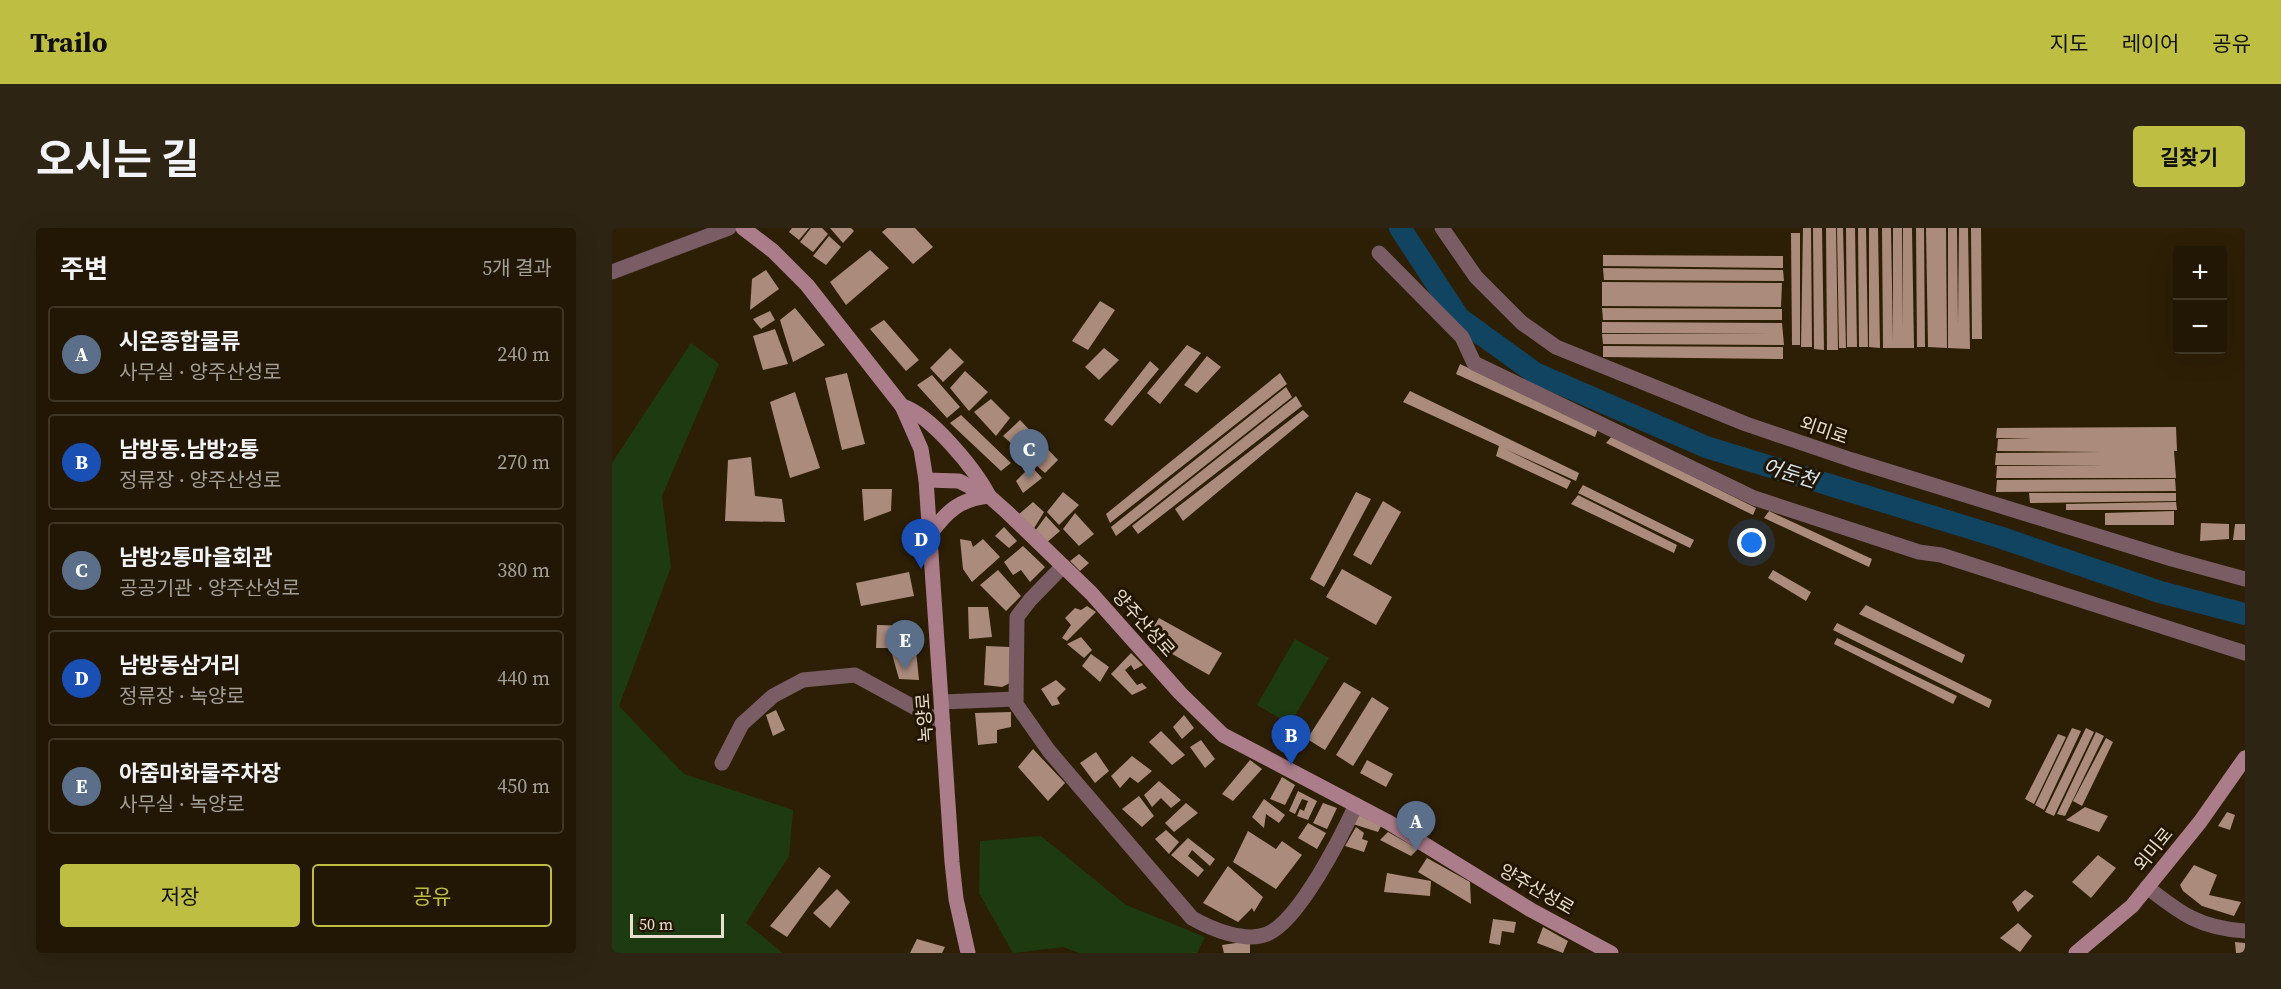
<!DOCTYPE html>
<html lang="ko">
<head>
<meta charset="utf-8">
<style>
  :root { --surface:#221704; --page:#2e2413; --text:#f1f3f6; --muted:#a29f9a; --line:#3f3626; --accent:#bebf42 }
  body { margin:0; font-family:"Source Serif 4","Noto Sans KR",serif; background:var(--page); color:var(--text) }
  .controls { position:absolute; right:18px; top:18px; display:grid; overflow:hidden; border-radius:6px; box-shadow:0 6px 24px #0002 }
  .controls button { width:54px; height:54px; display:grid; place-items:center; padding:0; border:0; border-bottom:2px solid var(--line); background:var(--surface); color:var(--text); font:30px sans-serif }
  .scale { position:absolute; left:18px; bottom:15px; width:94px; box-sizing:border-box; padding-left:6px; border:3px solid #e7decf; border-top:0; font-size:16px; line-height:21px; white-space:nowrap; color:#e7decf; -webkit-text-stroke:4px #231600; paint-order:stroke }
  .you { position:absolute; left:1140px; top:315px; width:21px; height:21px; margin:-15px; border:4px solid #fff; border-radius:50%; background:#1a73e8; box-shadow:0 0 0 9px #1a73e833 }
  .badge { display:grid; place-items:center; width:39px; height:39px; border-radius:50%; background:var(--accent); color:#fff; font-size:20px; font-weight:700 }
  .pin { position:absolute; translate:-50% -50px; filter:drop-shadow(0 2px 3px #0008) }
  .pin::after { content:''; position:absolute; top:32px; width:21px; height:18px; background:inherit; clip-path:polygon(0 0,100% 0,50% 100%) }
  .list { margin:0; padding:0; list-style:none }
  h2 { display:flex; justify-content:space-between; align-items:center; height:78px; margin:0; padding:0 24px; font-size:26px }
  h2 small { font-size:20px; font-weight:400; color:var(--muted) }
  .list li { display:grid; grid-template-columns:39px 1fr auto; gap:18px; align-items:center; box-sizing:border-box; height:96px; margin:0 12px 12px; padding:0 12px; border:2px solid var(--line); border-radius:6px }
  .list b { display:block; font-size:22px; white-space:nowrap }
  .list p { margin:0; font-size:20px; white-space:nowrap; color:var(--muted) }
  .list em { font-size:20px; font-style:normal; color:var(--muted) }
  .actions { display:flex; gap:12px; padding:18px 24px }
  .actions a { flex:1; padding:14px 0; border:2px solid var(--accent); border-radius:6px; text-align:center; font-size:21px; color:var(--accent) }
  .actions .main { background:var(--accent); color:#111 }
  .map { position:relative; flex:none; width:1633px; height:725px; overflow:hidden; border-radius:6px }
  header { display:flex; align-items:center; gap:36px; box-sizing:border-box; height:84px; padding:0 30px; background:var(--accent); color:#111 }
  header strong { font-size:28px }
  nav { display:flex; gap:33px; margin-inline-start:auto; font-size:21px }
  .intro { display:flex; align-items:center; justify-content:space-between; box-sizing:border-box; height:144px; padding:0 36px }
  h1 { margin:0; font-size:42px }
  .button { padding:15px 27px; border-radius:6px; background:var(--accent); color:#111; font-size:21px; font-weight:700 }
  main { display:flex; gap:36px; padding:0 36px }
  aside { flex:1; background:var(--surface); border-radius:6px; box-shadow:0 6px 24px #0002 }
  .map>svg:first-child { display:block }
</style>
</head>
<body>
<header>
<strong>Trailo</strong>
<nav><a>지도</a><a>레이어</a><a>공유</a></nav>
</header>
<div class="intro"><h1>오시는 길</h1><a class="button">길찾기</a></div>
<main>
<aside>
<h2>주변<small>5개 결과</small></h2>
<ul class="list">
<li><span class="badge" style="background:#5c6f8a">A</span><div><b>시온종합물류</b><p>사무실 · 양주산성로</p></div><em>240 m</em></li>
<li><span class="badge" style="background:#1a4fb4">B</span><div><b>남방동.남방2통</b><p>정류장 · 양주산성로</p></div><em>270 m</em></li>
<li><span class="badge" style="background:#5c6f8a">C</span><div><b>남방2통마을회관</b><p>공공기관 · 양주산성로</p></div><em>380 m</em></li>
<li><span class="badge" style="background:#1a4fb4">D</span><div><b>남방동삼거리</b><p>정류장 · 녹양로</p></div><em>440 m</em></li>
<li><span class="badge" style="background:#5c6f8a">E</span><div><b>아줌마화물주차장</b><p>사무실 · 녹양로</p></div><em>450 m</em></li>
</ul>
<div class="actions"><a class="main">저장</a><a>공유</a></div>
</aside>
<div class="map">
<svg width="1633" height="725" viewBox="0 0 1633 725">
  <rect width="100%" height="100%" fill="#2d1f06"/>
  <!-- green -->
  <g fill="#1d3a10">
    <polygon points="79,115 107,136 50,268 59,339 7,478 72,546 181,582 177,628 134,695 171,725 0,725 0,235"/>
    <polygon points="683,411 717,430 678,496 645,477"/>
    <polygon points="429,608 514,677 593,709 585,725 467,725 451,719 401,725 367,665 368,613"/>
  </g>
  <g fill="none" stroke-linecap="round" stroke-linejoin="round">
    <!-- river -->
    <polyline stroke="#114460" stroke-width="22" points="788,0 847,90 923,145 1094,219 1387,309 1548,364 1633,386"/>
  </g>
  <!-- building -->
  <g fill="#ab8c7c">
    <polygon points="180,0 197,0 187,12 177,4"/>
    <polygon points="199,0 210,0 216,6 201,24 188,14"/>
    <polygon points="218,0 239,0 242,3 231,15"/>
    <polygon points="275,0 303,0 321,19 301,36 270,4"/>
    <polygon points="1191,0 1199,0 1200,119 1189,119"/>
    <polygon points="1201,0 1210,0 1212,122 1202,121"/>
    <polygon points="1214,0 1224,0 1226,122 1215,122"/>
    <polygon points="1225,0 1231,0 1234,120 1227,120"/>
    <polygon points="1234,0 1243,0 1245,119 1235,119"/>
    <polygon points="1246,0 1254,0 1256,119 1247,119"/>
    <polygon points="1257,0 1266,0 1268,120 1257,119"/>
    <polygon points="1270,0 1279,0 1281,114 1281,0 1290,0 1291,100 1291,0 1300,0 1302,120 1271,120"/>
    <polygon points="1304,0 1312,0 1313,119 1305,119"/>
    <polygon points="1314,0 1334,0 1335,120 1316,119"/>
    <polygon points="1336,0 1345,0 1346,96 1347,0 1356,0 1358,121 1336,120"/>
    <polygon points="1359,0 1369,0 1370,111 1360,111"/>
    <polygon points="1179,5 1188,5 1188,117 1180,117"/>
    <polygon points="217,8 229,19 214,37 201,28"/>
    <polygon points="258,22 277,40 234,77 218,54"/>
    <polygon points="991,27 1171,28 1171,40 991,38"/>
    <polygon points="991,40 1171,42 1172,53 992,52"/>
    <polygon points="154,42 167,61 138,82 140,51"/>
    <polygon points="990,54 1170,55 1169,79 990,78"/>
    <polygon points="488,73 503,82 476,122 460,113"/>
    <polygon points="183,80 213,117 181,134 168,92"/>
    <polygon points="990,80 1170,81 1170,92 991,92"/>
    <polygon points="158,83 163,92 149,101 141,91"/>
    <polygon points="272,92 307,132 294,143 258,101"/>
    <polygon points="990,94 1170,95 1172,117 991,116 990,106 1160,105 990,105"/>
    <polygon points="163,101 176,136 151,142 141,108"/>
    <polygon points="575,117 589,125 548,176 535,165"/>
    <polygon points="991,118 1171,119 1171,131 991,129"/>
    <polygon points="338,120 352,134 331,154 318,140"/>
    <polygon points="492,120 507,132 487,152 473,139"/>
    <polygon points="595,128 609,139 585,165 572,157"/>
    <polygon points="538,133 547,141 500,198 492,192"/>
    <polygon points="848,136 986,201 983,209 844,146"/>
    <polygon points="353,143 376,164 357,183 338,160"/>
    <polygon points="235,145 253,216 230,222 213,150"/>
    <polygon points="668,145 675,156 498,295 494,286"/>
    <polygon points="320,147 348,179 335,190 305,157"/>
    <polygon points="674,159 680,169 504,308 499,299"/>
    <polygon points="798,163 967,245 964,253 893,221 959,253 955,261 884,228 887,218 791,174"/>
    <polygon points="183,164 208,240 178,250 158,174"/>
    <polygon points="684,168 690,178 526,306 520,298"/>
    <polygon points="379,171 398,190 384,208 362,184"/>
    <polygon points="691,182 697,188 571,293 563,281"/>
    <polygon points="349,187 399,235 389,243 338,195"/>
    <polygon points="408,192 446,232 433,245 391,208"/>
    <polygon points="1564,199 1565,223 1562,223 1564,250 1384,250 1385,238 1493,237 1383,237 1384,225 1490,224 1385,223 1386,211 1424,210 1384,210 1385,200"/>
    <polygon points="1000,208 1144,280 1141,287 994,215"/>
    <polygon points="139,229 143,268 170,271 173,294 113,293 116,232"/>
    <polygon points="419,238 430,250 411,265 404,253"/>
    <polygon points="1563,251 1564,263 1384,264 1385,252"/>
    <polygon points="971,257 1082,312 1078,320 966,265"/>
    <polygon points="250,261 280,261 279,283 252,293"/>
    <polygon points="451,264 467,277 447,297 435,284"/>
    <polygon points="744,264 759,271 712,359 698,351"/>
    <polygon points="1417,265 1564,265 1564,273 1418,275"/>
    <polygon points="966,267 1065,317 1062,325 959,276"/>
    <polygon points="771,273 789,284 759,337 741,327"/>
    <polygon points="421,274 432,284 421,302 406,287"/>
    <polygon points="1564,274 1565,282 1454,282 1454,276"/>
    <polygon points="1157,283 1260,331 1257,339 1152,290"/>
    <polygon points="1562,283 1562,297 1493,297 1493,285"/>
    <polygon points="463,285 482,306 467,318 451,301"/>
    <polygon points="434,288 448,303 433,316 423,303"/>
    <polygon points="1589,295 1617,296 1617,311 1588,313"/>
    <polygon points="1623,296 1633,296 1633,312 1621,312"/>
    <polygon points="392,299 405,313 397,320 383,308"/>
    <polygon points="348,311 359,313 361,319 371,311 388,329 360,354 351,341"/>
    <polygon points="411,318 433,339 418,354 409,342 401,347 392,334"/>
    <polygon points="467,326 477,335 468,343 458,333"/>
    <polygon points="730,341 780,369 764,397 714,369"/>
    <polygon points="386,342 409,368 394,383 368,357"/>
    <polygon points="1161,342 1199,364 1194,373 1156,350"/>
    <polygon points="297,344 302,368 249,378 244,355"/>
    <polygon points="1254,377 1353,427 1350,435 1247,386"/>
    <polygon points="475,378 484,384 455,413 450,410 459,397 453,390 463,380 469,382"/>
    <polygon points="356,379 376,379 380,409 357,411"/>
    <polygon points="547,390 610,425 597,447 534,411"/>
    <polygon points="1225,395 1380,472 1377,480 1221,402"/>
    <polygon points="265,397 303,398 304,420 264,420"/>
    <polygon points="469,409 480,422 472,430 455,416"/>
    <polygon points="1225,410 1345,468 1341,476 1222,416"/>
    <polygon points="374,418 398,419 398,455 390,459 372,457"/>
    <polygon points="304,423 307,452 287,451 280,426"/>
    <polygon points="519,425 531,437 522,442 519,437 513,442 525,457 530,455 535,460 520,467 499,446"/>
    <polygon points="479,426 497,439 488,454 470,438"/>
    <polygon points="444,452 454,461 445,470 448,476 440,478 429,461"/>
    <polygon points="732,454 749,464 713,522 695,511"/>
    <polygon points="760,469 777,480 741,538 724,527"/>
    <polygon points="164,482 173,502 161,508 154,487"/>
    <polygon points="399,484 399,499 385,502 385,515 366,517 363,485"/>
    <polygon points="572,487 582,500 570,511 561,499"/>
    <polygon points="1460,500 1469,503 1432,582 1423,577"/>
    <polygon points="1474,500 1482,504 1442,588 1433,584"/>
    <polygon points="549,503 573,527 560,537 537,514"/>
    <polygon points="1484,504 1492,508 1453,588 1445,586"/>
    <polygon points="1446,506 1454,509 1422,576 1413,571"/>
    <polygon points="1494,510 1501,514 1470,578 1461,573"/>
    <polygon points="589,512 603,531 593,540 578,519"/>
    <polygon points="421,521 453,555 436,573 406,539"/>
    <polygon points="484,524 497,543 483,555 468,535"/>
    <polygon points="520,528 540,543 526,555 518,549 508,560 499,548"/>
    <polygon points="638,532 650,541 621,573 610,566"/>
    <polygon points="755,532 781,546 774,559 748,545"/>
    <polygon points="670,549 683,557 673,577 658,571"/>
    <polygon points="547,553 569,572 559,580 549,570 540,579 532,567"/>
    <polygon points="686,563 705,573 696,592 685,588 688,581 692,583 696,573 690,571 683,586 677,583"/>
    <polygon points="527,568 542,588 530,599 510,581"/>
    <polygon points="652,571 673,587 667,595 654,586 652,600 640,589"/>
    <polygon points="574,575 586,585 562,604 553,595"/>
    <polygon points="711,575 725,580 715,601 701,595"/>
    <polygon points="1473,579 1496,588 1487,604 1454,592"/>
    <polygon points="1615,584 1623,587 1618,602 1606,598"/>
    <polygon points="747,587 769,598 766,604 741,596"/>
    <polygon points="696,595 714,605 705,621 686,610"/>
    <polygon points="744,599 752,605 750,611 756,613 752,624 733,618"/>
    <polygon points="554,602 567,614 557,626 543,611"/>
    <polygon points="636,603 664,621 670,613 690,627 664,661 621,634"/>
    <polygon points="776,604 806,621 799,628 768,612"/>
    <polygon points="576,610 603,631 598,638 580,622 576,628 592,642 586,649 559,627"/>
    <polygon points="1486,627 1504,640 1479,670 1460,654"/>
    <polygon points="815,630 858,654 859,676 806,644"/>
    <polygon points="1582,637 1605,647 1597,667 1629,674 1622,688 1590,678 1571,663 1568,657"/>
    <polygon points="616,638 651,669 642,684 640,680 626,694 591,675"/>
    <polygon points="207,639 219,648 175,709 158,698"/>
    <polygon points="775,645 819,653 818,668 772,664"/>
    <polygon points="225,661 238,674 218,700 201,685"/>
    <polygon points="1413,662 1422,668 1406,684 1400,674"/>
    <polygon points="881,691 904,694 902,705 890,703 888,717 877,715"/>
    <polygon points="1406,695 1420,708 1408,724 1388,710"/>
    <polygon points="931,699 956,713 951,725 925,715"/>
    <polygon points="305,711 333,719 330,725 298,725"/>
    <polygon points="638,713 638,725 612,725 610,717"/>
    <polygon points="1623,714 1633,715 1633,725 1624,725"/>
  </g>
  <g fill="none" stroke-linecap="round" stroke-linejoin="round">
    <!-- street -->
    <g stroke="#795c64" stroke-width="15">
      <polyline points="830,0 864,49 910,95 944,119 1134,196 1240,232 1560,331 1633,351"/>
      <polyline points="767,25 850,109 862,135 1142,270 1307,324 1329,327 1633,425"/>
      <polyline points="0,44 117,0"/>
      <path d="M451 338 418 372 405 389 404 476 437 523 580 690C599 701 633 715 655 706 687 693 729 609 744 577"/>
      <polyline points="330,474 404,471"/>
      <polyline points="110,535 130,496 161,468 191,452 243,447 331,495"/>
      <path d="M1535 659C1569 686 1588 700 1633 703"/>
    </g>
    <!-- secondary -->
    <g stroke="#ab7c89" stroke-width="15">
      <polyline points="131,0 161,23 195,57 290,178 309,221 314,252 340,634 344,671 356,725"/>
      <path d="M290 178C319 187 363 241 377 268"/>
      <polyline points="314,252 347,253 377,268 395,284 479,365 568,465 611,507 776,594 919,682 999,725"/>
      <path d="M318 306C335 283 348 271 377 268"/>
      <polyline points="1464,725 1520,678 1588,594 1633,530"/>
    </g>
  </g>
  <g text-anchor="middle" dominant-baseline="central" stroke-width="6" stroke-linejoin="round" paint-order="stroke">
    <!-- street labels -->
    <g font-size="18" fill="#e7decf" stroke="#231600">
      <text transform="translate(1212 202) rotate(19)">외미로</text>
      <text transform="translate(532 395) rotate(48)">양주산성로</text>
      <text transform="translate(312 490) rotate(-94)">녹양로</text>
      <text transform="translate(1541 621) rotate(-51)">외미로</text>
      <text transform="translate(925 661) rotate(30)">양주산성로</text>
    </g>
    <!-- water labels -->
    <g font-size="20" font-style="italic" fill="#d5e6f2" stroke="#231600">
      <text transform="translate(1178 245) rotate(17)">어둔천</text>
    </g>
  </g>
</svg>
<div class="controls">
<button>+</button>
<button>−</button>
</div>
<div class="scale">50 m</div>
<div class="you"></div>
<div class="pin badge" style="left:804px;top:623px;background:#5c6f8a">A</div>
<div class="pin badge" style="left:679px;top:537px;background:#1a4fb4">B</div>
<div class="pin badge" style="left:417px;top:251px;background:#5c6f8a">C</div>
<div class="pin badge" style="left:309px;top:341px;background:#1a4fb4">D</div>
<div class="pin badge" style="left:293px;top:442px;background:#5c6f8a">E</div>
</div>
</main>
</body>
</html>
